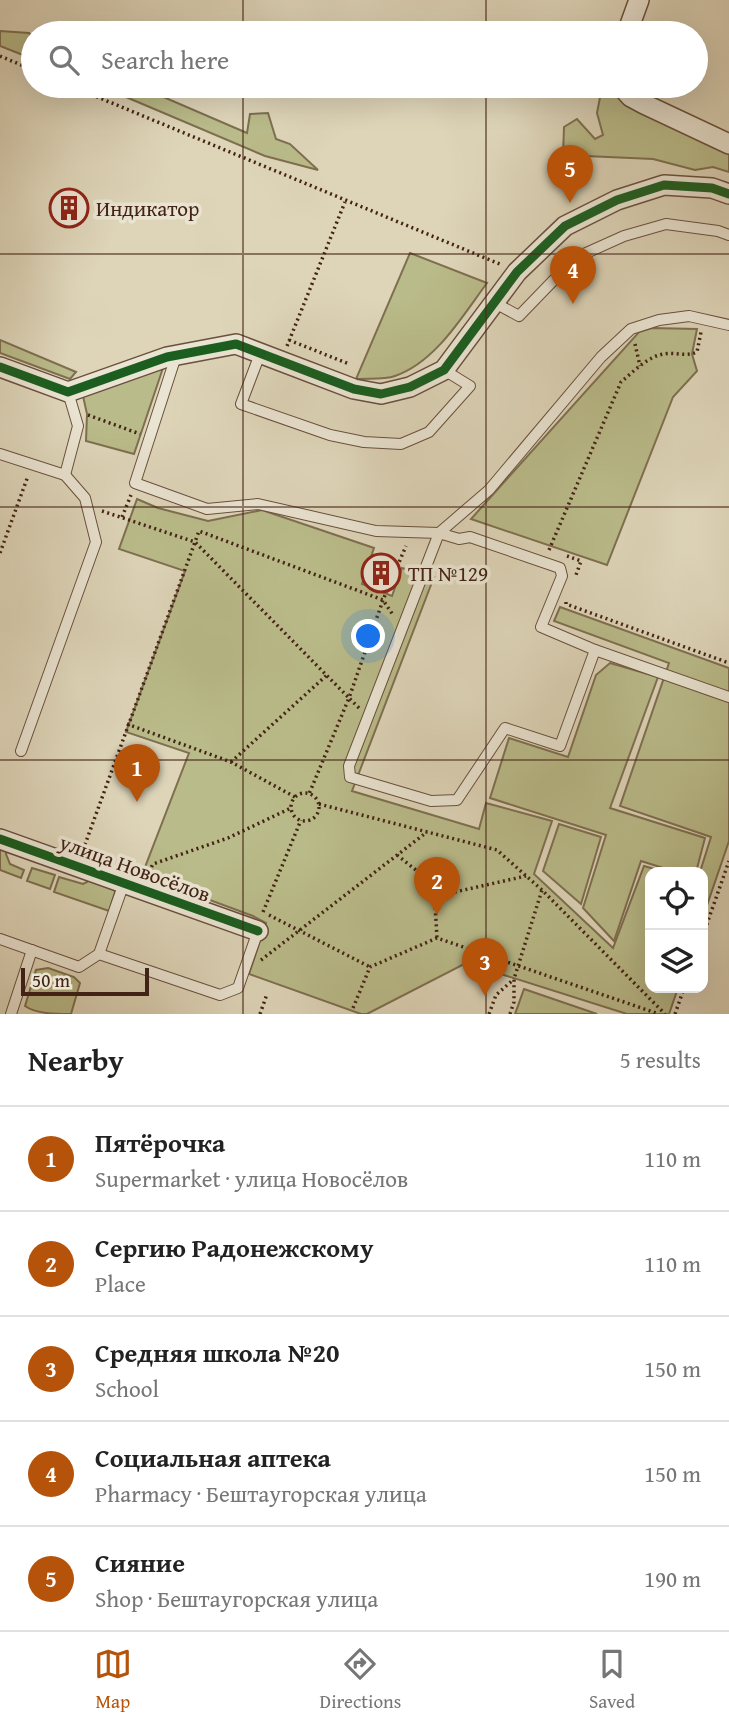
<!DOCTYPE html>
<html lang="en">
<head>
<meta charset="utf-8">
<style>
  :root { --surface:#fff; --page:#f6f6f6; --text:#222; --muted:#767676; --line:#e0e0e0; --accent:#b45309 }
  body { margin:0; font-family:"Gentium Book Plus",serif; background:var(--page); color:var(--text) }
  .controls { position:absolute; right:21px; bottom:21px; display:grid; overflow:hidden; border-radius:14px; box-shadow:0 7px 28px #0002 }
  .controls button { width:63px; height:63px; display:grid; place-items:center; padding:0; border:0; border-bottom:2px solid var(--line); background:var(--surface); color:var(--text); font:35px sans-serif }
  .scale { position:absolute; left:21px; bottom:18px; width:128px; box-sizing:border-box; padding-left:7px; border:4px solid #432315; border-top:0; font-size:19px; line-height:24px; white-space:nowrap; color:#432315; -webkit-text-stroke:5px #eae4d2; paint-order:stroke }
  .you { position:absolute; left:369px; top:637px; width:24px; height:24px; margin:-18px; border:5px solid #fff; border-radius:50%; background:#1a73e8; box-shadow:0 0 0 10px #1a73e833 }
  .badge { display:grid; place-items:center; width:46px; height:46px; border-radius:50%; background:var(--accent); color:#fff; font-size:23px; font-weight:700 }
  .pin { position:absolute; translate:-50% -58px; filter:drop-shadow(0 2px 4px #0008) }
  .pin::after { content:''; position:absolute; top:37px; width:24px; height:21px; background:inherit; clip-path:polygon(0 0,100% 0,50% 100%) }
  .list { margin:0; padding:0; list-style:none }
  h2 { display:flex; justify-content:space-between; align-items:center; height:91px; margin:0; padding:0 28px; font-size:30px }
  h2 small { font-size:23px; font-weight:400; color:var(--muted) }
  .list li { display:grid; grid-template-columns:46px 1fr auto; gap:21px; align-items:center; box-sizing:border-box; height:105px; padding:0 28px; border-top:2px solid var(--line) }
  .list b { display:block; font-size:26px; white-space:nowrap }
  .list p { margin:0; font-size:23px; white-space:nowrap; color:var(--muted) }
  .list em { font-size:23px; font-style:normal; color:var(--muted) }
  .icon { flex:none; width:38px; height:38px; fill:none; stroke:currentColor; stroke-width:2; stroke-linecap:round; stroke-linejoin:round }
  .map { position:relative; flex:none; width:729px; height:1014px; overflow:hidden }
  .search { position:absolute; background:var(--surface); box-shadow:0 7px 28px #0002; left:21px; right:21px; top:21px; height:77px; display:flex; align-items:center; gap:18px; box-sizing:border-box; padding:0 24px; border-radius:38px; color:var(--muted); font-size:26px }
  .sheet { height:616px; background:var(--surface) }
  nav { display:flex; justify-content:space-around; align-items:center; box-sizing:border-box; height:98px; border-top:2px solid var(--line); background:var(--surface); font-size:19px; color:var(--muted) }
  nav a { display:grid; justify-items:center; gap:4px }
  nav .on { color:var(--accent) }
  .map>svg:first-child { display:block }
</style>
</head>
<body>
<div class="map">
<svg width="729" height="1014" viewBox="0 0 729 1014">
  <rect width="100%" height="100%" fill="#ded5b9"/>
  <filter id="stains"><feTurbulence type="fractalNoise" baseFrequency=".00286" numOctaves="4"/><feColorMatrix values="0 0 0 0 .2 0 0 0 0 .09 0 0 0 0 .02 0 0 0 .5 -.17"/></filter>
  <radialGradient id="worn" r=".72"><stop offset=".6" stop-color="#630" stop-opacity="0"/><stop offset="1" stop-color="#630" stop-opacity=".3"/></radialGradient>
  <!-- green -->
  <g fill="#babb8a" stroke="#7e6f50" stroke-width="2">
    <polygon points="0,31 29,33 33,37 33,59 0,46"/>
    <polygon points="100,86 138,86 247,133 250,114 268,113 276,139 290,144 318,170 265,156"/>
    <polygon points="602,87 615,88 729,150 729,172 713,167 695,170 653,159 563,155 564,127 577,119 595,139 603,135 597,113"/>
    <path d="M410 253 487 283C463 315 436 362 395 376 384 380 368 378 356 379Z"/>
    <polygon points="652,328 697,329 692,354 697,371 673,397 607,565 471,519 639,332"/>
    <polygon points="0,340 76,372 70,379 0,353"/>
    <polygon points="164,365 134,454 86,441 87,414 83,396"/>
    <polygon points="137,499 158,508 208,521 262,510 374,548 362,584 392,596 402,568 434,577 352,791 479,829 486,803 552,821 534,874 613,948 644,866 665,872 650,872 650,988 678,988 669,1014 627,1014 466,963 367,1014 361,1014 249,974 266,923 253,916 142,875 189,753 126,732 185,571 119,549"/>
    <polygon points="560,607 729,668 729,841 703,917 703,872 700,872 711,837 620,806 669,663 554,621"/>
    <polygon points="610,663 658,677 610,808 705,838 696,872 676,872 641,861 614,941 583,908 606,835 490,798 509,738 568,757 596,675"/>
    <polygon points="559,824 601,837 581,904 543,871"/>
    <polygon points="0,842 9,846 6,854 10,864 24,870 21,878 0,870"/>
    <polygon points="32,868 55,875 50,889 27,881"/>
    <polygon points="89,876 113,885 115,892 109,911 54,892 59,877 83,884 87,882"/>
    <path d="M48 968 74 977 80 983 71 1014C55 1014 36 1014 25 1006L36 970Z"/>
    <polygon points="524,989 597,1014 515,1014"/>
  </g>
  <g fill="none" stroke-linecap="round" stroke-linejoin="round">
    <defs>
      <g id="lane">
        <polyline points="495,303 519,316 575,258 624,236 666,224 718,231 729,235"/>
        <polyline points="260,354 241,404 330,435 364,442 401,444 429,432 470,386 444,370"/>
        <polyline points="176,356 135,483 207,509 258,504 376,531 439,533 489,490 601,357 631,329 659,320 689,316 729,325"/>
        <polyline points="0,454 65,475 78,426 68,392"/>
        <polygon points="439,533 459,539 470,537 560,568 562,576 541,627 595,650 560,746 505,728 457,800 431,801 350,777 349,766"/>
        <polyline points="595,650 729,697"/>
        <polyline points="21,751 96,542 85,498 65,475"/>
        <polyline points="0,939 79,967 99,954 220,995 238,988 258,931"/>
        <polyline points="99,954 124,883"/>
        <polyline points="11,1014 32,950"/>
      </g>
      <g id="street">
        <polyline points="627,33 639,0"/>
        <polyline points="621,86 631,97 644,104 729,144"/>
        <polyline points="0,367 68,392 167,357 236,344 354,389 381,394 410,387 444,370 517,272 565,226 617,200 664,185 712,188 729,194"/>
        <polyline points="0,839 258,931"/>
      </g>
    </defs>
    <!-- lane casing -->
    <use href="#lane" stroke="#6a503e" stroke-width="12"/>
    <!-- street casing -->
    <use href="#street" stroke="#6a503e" stroke-width="22"/>
    <!-- path -->
    <g stroke="#432315" stroke-width="3.5" stroke-dasharray="2 3.5" stroke-linecap="butt">
      <polyline points="0,56 33,70"/>
      <polyline points="71,86 502,265"/>
      <polyline points="289,340 349,364"/>
      <polyline points="635,344 640,366"/>
      <polyline points="287,346 345,202"/>
      <polyline points="88,415 140,434"/>
      <polyline points="102,511 195,542 349,698 309,794"/>
      <polyline points="122,517 131,495"/>
      <path d="M549 550 621 382C633 372 648 356 664 354 675 352 687 357 697 352L701 332"/>
      <polyline points="0,553 28,476"/>
      <polyline points="567,556 581,561 576,575"/>
      <polyline points="566,602 566,604 729,663"/>
      <polyline points="365,650 381,646"/>
      <polyline points="359,708 349,698 383,600 406,546"/>
      <polyline points="127,724 231,762 295,797"/>
      <polyline points="231,762 327,675"/>
      <circle cx="305" cy="807" r="14"/>
      <polyline points="319,804 497,850 542,890 665,1014"/>
      <polyline points="83,850 199,531 383,600 393,615"/>
      <polyline points="397,855 446,894 526,876"/>
      <polyline points="149,872 153,864 228,838 291,808"/>
      <polyline points="434,886 437,938"/>
      <polyline points="263,912 301,820"/>
      <polyline points="269,915 370,967"/>
      <polyline points="703,935 729,861"/>
      <polyline points="261,960 427,832"/>
      <polyline points="353,1008 370,967 437,938 659,1014"/>
      <polyline points="260,1014 267,994"/>
      <polyline points="489,1014 496,995 514,979"/>
      <polyline points="510,1014 514,1002 514,979 542,890"/>
      <polyline points="675,1014 684,988"/>
    </g>
    <!-- lane -->
    <use href="#lane" stroke="#eae4d2" stroke-width="10"/>
    <!-- street -->
    <use href="#street" stroke="#eae4d2" stroke-width="19"/>
    <defs>
      <g id="cycleway">
        <polyline points="0,367 68,392 167,357 236,344 354,389 381,394 410,387 444,370 517,272 565,226 617,200 664,185 712,188 729,194"/>
        <polyline points="0,839 258,931"/>
      </g>
    </defs>
    <!-- cycleway casing -->
    <use href="#cycleway" stroke="#eae4d2" stroke-width="13"/>
    <!-- cycleway -->
    <use href="#cycleway" stroke="#1b5e20" stroke-width="9"/>
  </g>
  <!-- grid -->
  <path fill="none" stroke="#432315" stroke-width="2" stroke-opacity="0.55" d="M243 0V33M486 0V33M243 86V1014M486 86V1014M0 254H729M0 507H729M0 760H729"/>
  <!-- icons -->
  <defs>
    <symbol id="building-ring" viewBox="-11 -11 22 22"><circle r="9.5" fill="#eae4d2" stroke="#8f2418" stroke-width="1.5"/><path d="M-4-6H4V6H1V3H-1V6H-4ZM-2.5-4.3h1.7v1.8h-1.7ZM.8-4.3h1.7v1.8H.8ZM-2.5-1h1.7V.8h-1.7ZM.8-1h1.7V.8H.8Z" fill="#8f2418"/></symbol>
  </defs>
  <g fill-rule="evenodd">
    <use href="#building-ring" x="47" y="186" width="44" height="44"/>
    <use href="#building-ring" x="359" y="551" width="44" height="44"/>
  </g>
  <g text-anchor="middle" dominant-baseline="central" stroke-width="7" stroke-linejoin="round" paint-order="stroke">
    <!-- poi labels -->
    <g font-size="21" fill="#432315" stroke="#eae4d2" text-anchor="start">
      <text x="96" y="208">Индикатор</text>
      <text x="408" y="573">ТП №129</text>
    </g>
    <!-- street labels -->
    <g font-size="21" fill="#432315" stroke="#eae4d2">
      <text transform="translate(135 868) rotate(20)">улица Новосёлов</text>
    </g>
  </g>
  <rect width="100%" height="100%" filter="url(#stains)"/>
  <rect width="100%" height="100%" fill="url(#worn)"/>
</svg>
<div class="controls">
<button><svg class="icon" aria-label="locate" viewBox="0 0 24 24"><circle cx="12" cy="12" r="6"/><path d="M12 2v4M12 18v4M2 12h4M18 12h4"/></svg></button>
<button><svg class="icon" aria-label="layers" viewBox="0 0 24 24"><path d="M12 4l9 5-9 5-9-5zM3 14l9 5 9-5"/></svg></button>
</div>
<div class="scale">50 m</div>
<div class="you"></div>
<div class="pin badge" style="left:137px;top:802px">1</div>
<div class="pin badge" style="left:437px;top:915px">2</div>
<div class="pin badge" style="left:485px;top:996px">3</div>
<div class="pin badge" style="left:573px;top:304px">4</div>
<div class="pin badge" style="left:570px;top:203px">5</div>
<div class="search"><svg class="icon" aria-label="search" viewBox="0 0 24 24"><circle cx="10" cy="10" r="6"/><path d="M15 15l6 6"/></svg>Search here</div>
</div>
<section class="sheet">
<h2>Nearby<small>5 results</small></h2>
<ul class="list">
<li><span class="badge">1</span><div><b>Пятёрочка</b><p>Supermarket · улица Новосёлов</p></div><em>110 m</em></li>
<li><span class="badge">2</span><div><b>Сергию Радонежскому</b><p>Place</p></div><em>110 m</em></li>
<li><span class="badge">3</span><div><b>Средняя школа №20</b><p>School</p></div><em>150 m</em></li>
<li><span class="badge">4</span><div><b>Социальная аптека</b><p>Pharmacy · Бештаугорская улица</p></div><em>150 m</em></li>
<li><span class="badge">5</span><div><b>Сияние</b><p>Shop · Бештаугорская улица</p></div><em>190 m</em></li>
</ul>
</section>
<nav>
<a class="on"><svg class="icon" aria-label="map" viewBox="0 0 24 24"><path d="M3 6l6-2 6 2 6-2v14l-6 2-6-2-6 2zM9 4v14M15 6v14"/></svg>Map</a>
<a><svg class="icon" aria-label="directions" viewBox="0 0 24 24"><path d="M12 3l9 9-9 9-9-9zM9 14v-3h6M13 9l2 2-2 2"/></svg>Directions</a>
<a><svg class="icon" aria-label="saved" viewBox="0 0 24 24"><path d="M7 4h10v16l-5-4-5 4z"/></svg>Saved</a>
</nav>
</body>
</html>
